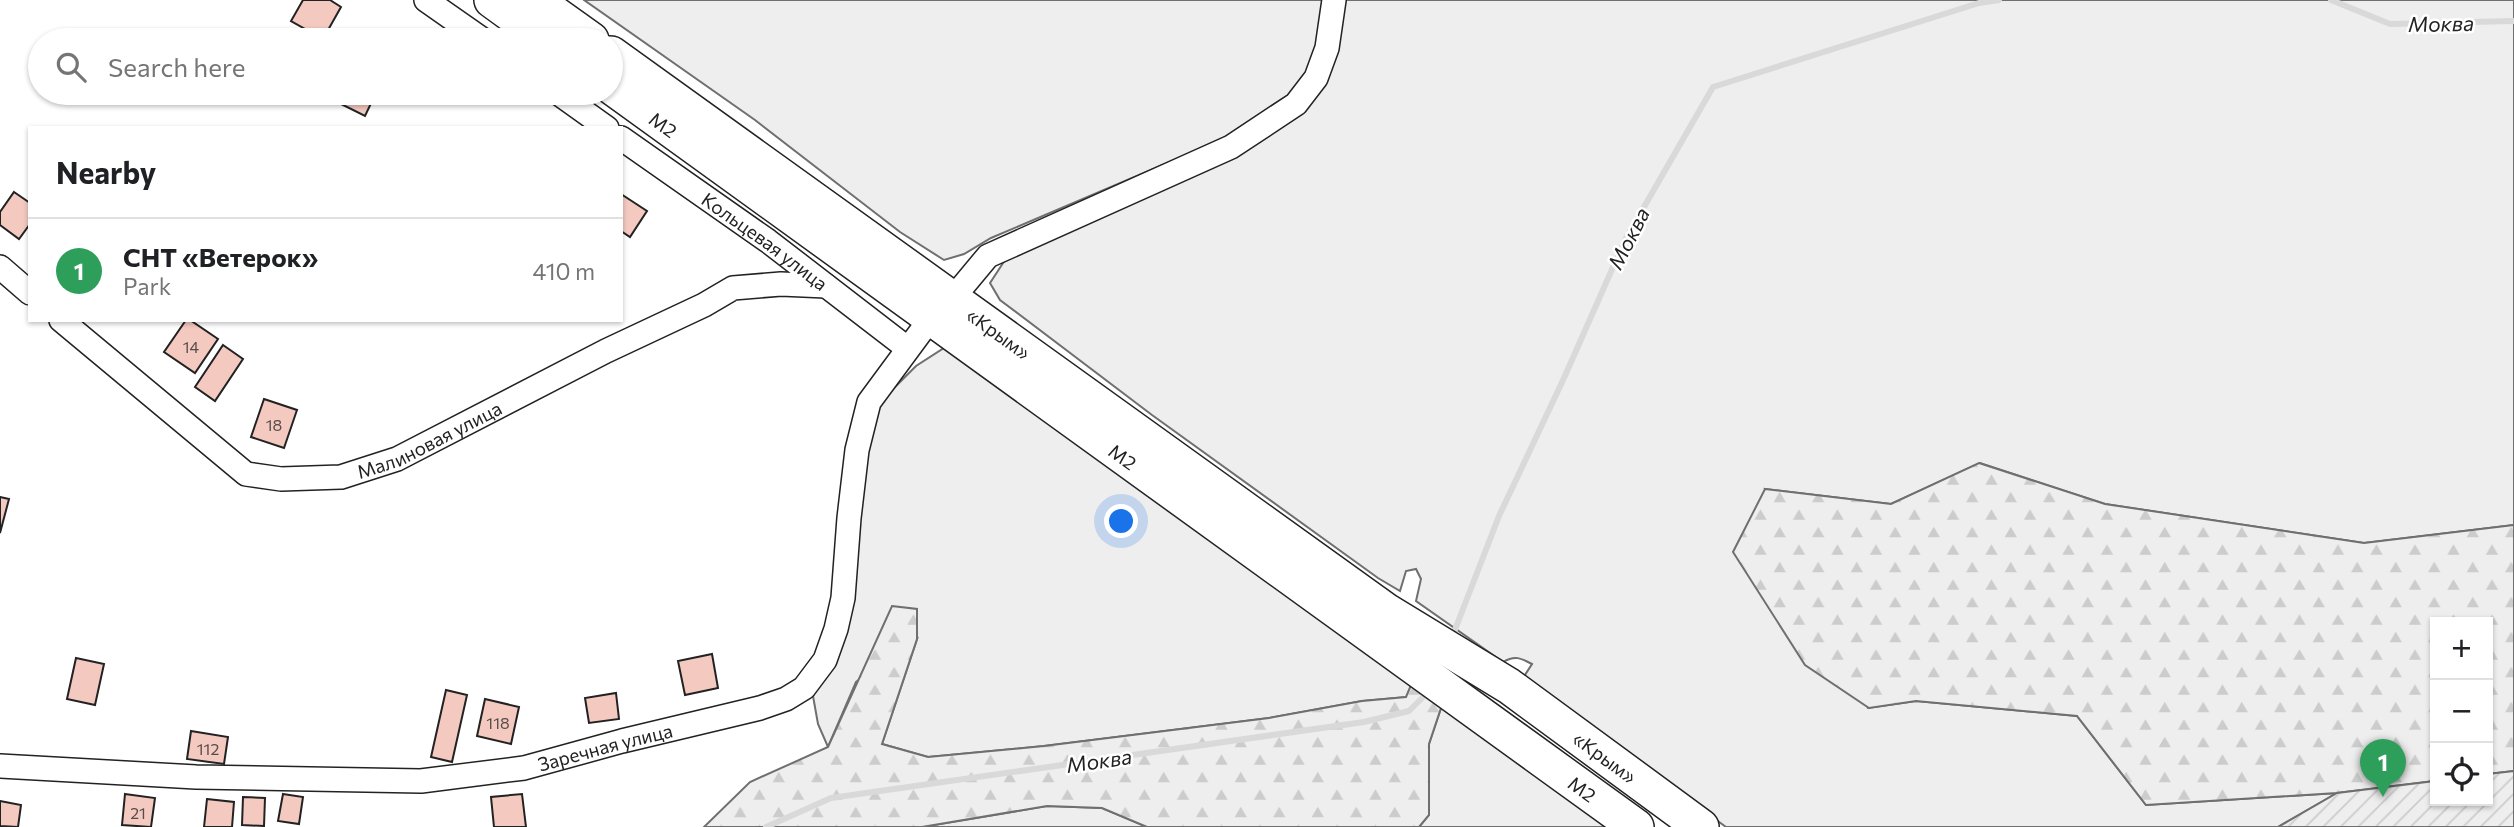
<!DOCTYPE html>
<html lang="en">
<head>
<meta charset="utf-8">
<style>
  :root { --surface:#fff; --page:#f6f6f6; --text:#202124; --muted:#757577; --line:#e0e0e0; --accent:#1a73e8 }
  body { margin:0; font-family:Commissioner,sans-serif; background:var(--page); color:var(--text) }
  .controls { position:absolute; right:21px; bottom:21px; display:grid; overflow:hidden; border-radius:0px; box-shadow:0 2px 5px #0004 }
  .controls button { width:63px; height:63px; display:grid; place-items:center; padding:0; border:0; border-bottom:2px solid var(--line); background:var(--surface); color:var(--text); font:35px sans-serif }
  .you { position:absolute; left:1122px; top:522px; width:24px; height:24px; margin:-18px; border:5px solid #fff; border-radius:50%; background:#1a73e8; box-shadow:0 0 0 10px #1a73e833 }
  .badge { display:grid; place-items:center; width:46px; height:46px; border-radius:50%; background:var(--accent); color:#fff; font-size:23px; font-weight:700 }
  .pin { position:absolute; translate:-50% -58px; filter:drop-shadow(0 2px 4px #0008) }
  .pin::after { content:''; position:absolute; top:37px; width:24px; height:21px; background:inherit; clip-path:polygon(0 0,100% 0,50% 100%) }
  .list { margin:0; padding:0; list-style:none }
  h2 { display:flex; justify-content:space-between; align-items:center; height:91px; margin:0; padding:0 28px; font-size:30px }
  h2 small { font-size:23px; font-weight:400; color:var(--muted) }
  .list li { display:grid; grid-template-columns:46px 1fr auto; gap:21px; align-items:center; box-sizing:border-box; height:105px; padding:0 28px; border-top:2px solid var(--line) }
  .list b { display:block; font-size:26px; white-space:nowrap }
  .list p { margin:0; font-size:23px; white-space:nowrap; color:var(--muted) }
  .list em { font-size:23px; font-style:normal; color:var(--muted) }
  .icon { flex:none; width:38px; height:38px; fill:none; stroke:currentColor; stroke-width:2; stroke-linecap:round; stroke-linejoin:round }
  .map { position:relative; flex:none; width:2514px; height:827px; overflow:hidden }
  .search { position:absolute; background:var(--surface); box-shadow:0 2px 5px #0004; left:28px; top:28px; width:595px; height:77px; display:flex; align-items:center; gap:18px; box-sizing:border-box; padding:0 24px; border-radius:38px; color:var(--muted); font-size:26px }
  .panel { position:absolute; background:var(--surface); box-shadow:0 2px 5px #0004; left:28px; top:126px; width:595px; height:196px; border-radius:0px }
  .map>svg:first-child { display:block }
</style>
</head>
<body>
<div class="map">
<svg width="2514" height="827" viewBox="0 0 2514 827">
  <defs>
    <pattern id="forest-firs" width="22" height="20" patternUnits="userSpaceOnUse" patternTransform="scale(1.75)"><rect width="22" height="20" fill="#eee"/><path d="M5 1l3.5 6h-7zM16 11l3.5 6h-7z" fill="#ccc"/></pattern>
    <pattern id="garden-furrows" width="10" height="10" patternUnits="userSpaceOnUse" patternTransform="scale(1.75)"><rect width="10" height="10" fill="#eee"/><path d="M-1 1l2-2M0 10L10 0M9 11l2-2" fill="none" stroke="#ccc"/></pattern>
  </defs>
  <rect width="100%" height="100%" fill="#fff"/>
  <!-- grass -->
  <g fill="#eee" stroke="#6f6f6f" stroke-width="2">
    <polygon points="584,0 1326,0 1313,63 1290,94 1219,141 991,238 964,254 944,260 900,232 755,120"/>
    <path d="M1341 0H2514V525L2364 543 2105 504 1980 463 1891 504 1765 489 1868 708 1916 701 2077 716 2146 805 2337 793 2278 827H1726L1523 678 1532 664C1521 658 1515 655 1503 662L1416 601 1421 579 1416 569 1406 571 1400 591 1378 578 1152 415 1000 300 990 283 1007 257 1302 110Z"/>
    <polygon points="944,348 1416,673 1407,697 1362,701 1269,718 1044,746 928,757 882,744 917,639 856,682 828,747 818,724 813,696 828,661 852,518 876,406 916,366"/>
    <polygon points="1445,696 1631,827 1419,827 1429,815 1429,744"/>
    <polygon points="1047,806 1102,808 1147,827 922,827"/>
  </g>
  <!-- forest -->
  <g fill="url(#forest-firs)" stroke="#6f6f6f" stroke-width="2">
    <polygon points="1979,463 2105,504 2364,543 2514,525 2514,771 2488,774 2488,622 2435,622 2435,781 2337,793 2146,805 2077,716 1916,701 1869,708 1805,665 1733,552 1765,489 1891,504"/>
    <polygon points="892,606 917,609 917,639 882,744 928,757 1044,746 1269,718 1362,701 1406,697 1416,673 1445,696 1429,744 1429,815 1419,827 1147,827 1102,808 1047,806 922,827 704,827 750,782 828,747"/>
  </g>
  <!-- garden -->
  <polygon fill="url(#garden-furrows)" stroke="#6f6f6f" stroke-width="2" points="2514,771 2514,827 2278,827 2337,793 2435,781 2435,801 2488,801 2488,774"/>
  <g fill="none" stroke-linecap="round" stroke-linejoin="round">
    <!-- stream -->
    <g stroke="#d9d9d9" stroke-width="6">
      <polyline points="2331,0 2390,24 2514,21"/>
      <polyline points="1451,640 1499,516 1564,378 1625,240 1713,87 1979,3 1999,0"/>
      <polyline points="766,827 831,798 1364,722 1409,711 1429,691"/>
    </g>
  </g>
  <!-- building -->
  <g fill="#f3c9c0" stroke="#222" stroke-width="2">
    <polygon points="303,0 330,0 341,7 323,39 291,21"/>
    <polygon points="339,93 369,93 375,95 365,116 335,101"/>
    <polygon points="14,192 30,203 30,224 19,239 0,225 0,212"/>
    <polygon points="621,194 647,211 630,237 621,231"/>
    <polygon points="186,320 190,320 218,339 195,373 164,352"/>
    <polygon points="223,345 243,359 215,401 195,387"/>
    <polygon points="264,399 297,410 284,448 251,437"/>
    <polygon points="0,497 9,499 0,533"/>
    <polygon points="712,654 718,688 685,695 678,661"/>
    <polygon points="76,658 104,664 95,705 67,699"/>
    <polygon points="446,690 467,695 452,762 431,757"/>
    <polygon points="616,693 619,719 589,723 585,698"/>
    <polygon points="485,699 519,707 511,744 477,736"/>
    <polygon points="191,731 228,737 224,764 187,759"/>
    <polygon points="125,794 155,798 151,827 122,825"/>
    <polygon points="283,794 303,797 299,824 278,821"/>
    <polygon points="522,794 526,827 494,827 491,797"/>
    <polygon points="243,797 265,798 264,826 242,825"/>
    <polygon points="207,799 234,802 232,827 204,827"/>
    <polygon points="0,801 21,805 18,827 0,826"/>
  </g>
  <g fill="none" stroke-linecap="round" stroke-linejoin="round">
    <defs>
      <g id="minor">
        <polyline points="426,0 483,40"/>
        <polyline points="558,93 607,128"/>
        <path id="s1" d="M621 138 768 241 907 348"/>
        <polyline points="0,267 30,293"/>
        <polyline points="953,298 988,256 1231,147 1296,104 1316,78 1327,48 1334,0"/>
        <path id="s2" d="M61 320 246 474 281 479 341 477 397 459 606 351 704 305 733 288 781 284 826 286"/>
        <path id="s3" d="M0 766 196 777 421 781 524 768 622 741 760 708 786 699 804 688 825 660 836 629 843 598 849 518 857 450 869 402 931 318"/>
      </g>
      <g id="highway">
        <polyline points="492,0 547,40"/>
        <polyline points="535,0 591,40"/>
        <path id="s4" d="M611 54 1386 611 1509 686 1701 827"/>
        <path id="s5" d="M611 86 1636 827"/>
      </g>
    </defs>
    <!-- minor casing -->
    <use href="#minor" stroke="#222" stroke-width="26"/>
    <!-- highway casing -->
    <use href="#highway" stroke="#222" stroke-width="38"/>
    <!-- minor -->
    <use href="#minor" stroke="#fff" stroke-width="23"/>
    <!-- highway -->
    <use href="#highway" stroke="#fff" stroke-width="35"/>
  </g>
  <g text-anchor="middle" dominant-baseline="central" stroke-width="5" stroke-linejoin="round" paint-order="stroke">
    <!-- number labels -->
    <g font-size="16" fill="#564c4a">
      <text x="191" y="346">14</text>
      <text x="274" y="424">18</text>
      <text x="498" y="722">118</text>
      <text x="208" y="748">112</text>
      <text x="138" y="812">21</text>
    </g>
    <!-- street labels -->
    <g font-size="19" fill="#222" stroke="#fff">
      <text stroke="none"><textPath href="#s5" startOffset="65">М2</textPath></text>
      <text stroke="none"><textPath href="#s1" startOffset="177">Кольцевая улица</textPath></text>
      <text stroke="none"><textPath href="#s4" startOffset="478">«Крым»</textPath></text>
      <text stroke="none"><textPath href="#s2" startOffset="432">Малиновая улица</textPath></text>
      <text stroke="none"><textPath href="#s5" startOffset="632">М2</textPath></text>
      <text stroke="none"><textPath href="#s3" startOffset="609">Заречная улица</textPath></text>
      <text stroke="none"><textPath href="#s4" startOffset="1218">«Крым»</textPath></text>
      <text stroke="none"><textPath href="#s5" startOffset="1199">М2</textPath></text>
    </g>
    <!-- water labels -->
    <g font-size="21" font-style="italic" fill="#222" stroke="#fff">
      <text transform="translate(2441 23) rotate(-1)">Моква</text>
      <text transform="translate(1628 238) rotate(-63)">Моква</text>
      <text transform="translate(1099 760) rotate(-8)">Моква</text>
    </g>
  </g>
</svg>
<div class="controls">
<button>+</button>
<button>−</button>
<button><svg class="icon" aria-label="locate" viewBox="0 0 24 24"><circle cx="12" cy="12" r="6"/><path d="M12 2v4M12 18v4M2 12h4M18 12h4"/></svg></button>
</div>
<div class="you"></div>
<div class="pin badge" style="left:2383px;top:797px;background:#2e9e5b">1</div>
<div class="search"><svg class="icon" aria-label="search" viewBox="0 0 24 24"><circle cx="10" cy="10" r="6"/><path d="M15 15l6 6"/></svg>Search here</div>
<section class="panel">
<h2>Nearby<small></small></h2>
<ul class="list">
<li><span class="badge" style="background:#2e9e5b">1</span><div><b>СНТ «Ветерок»</b><p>Park</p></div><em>410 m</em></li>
</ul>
</section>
</div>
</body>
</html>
